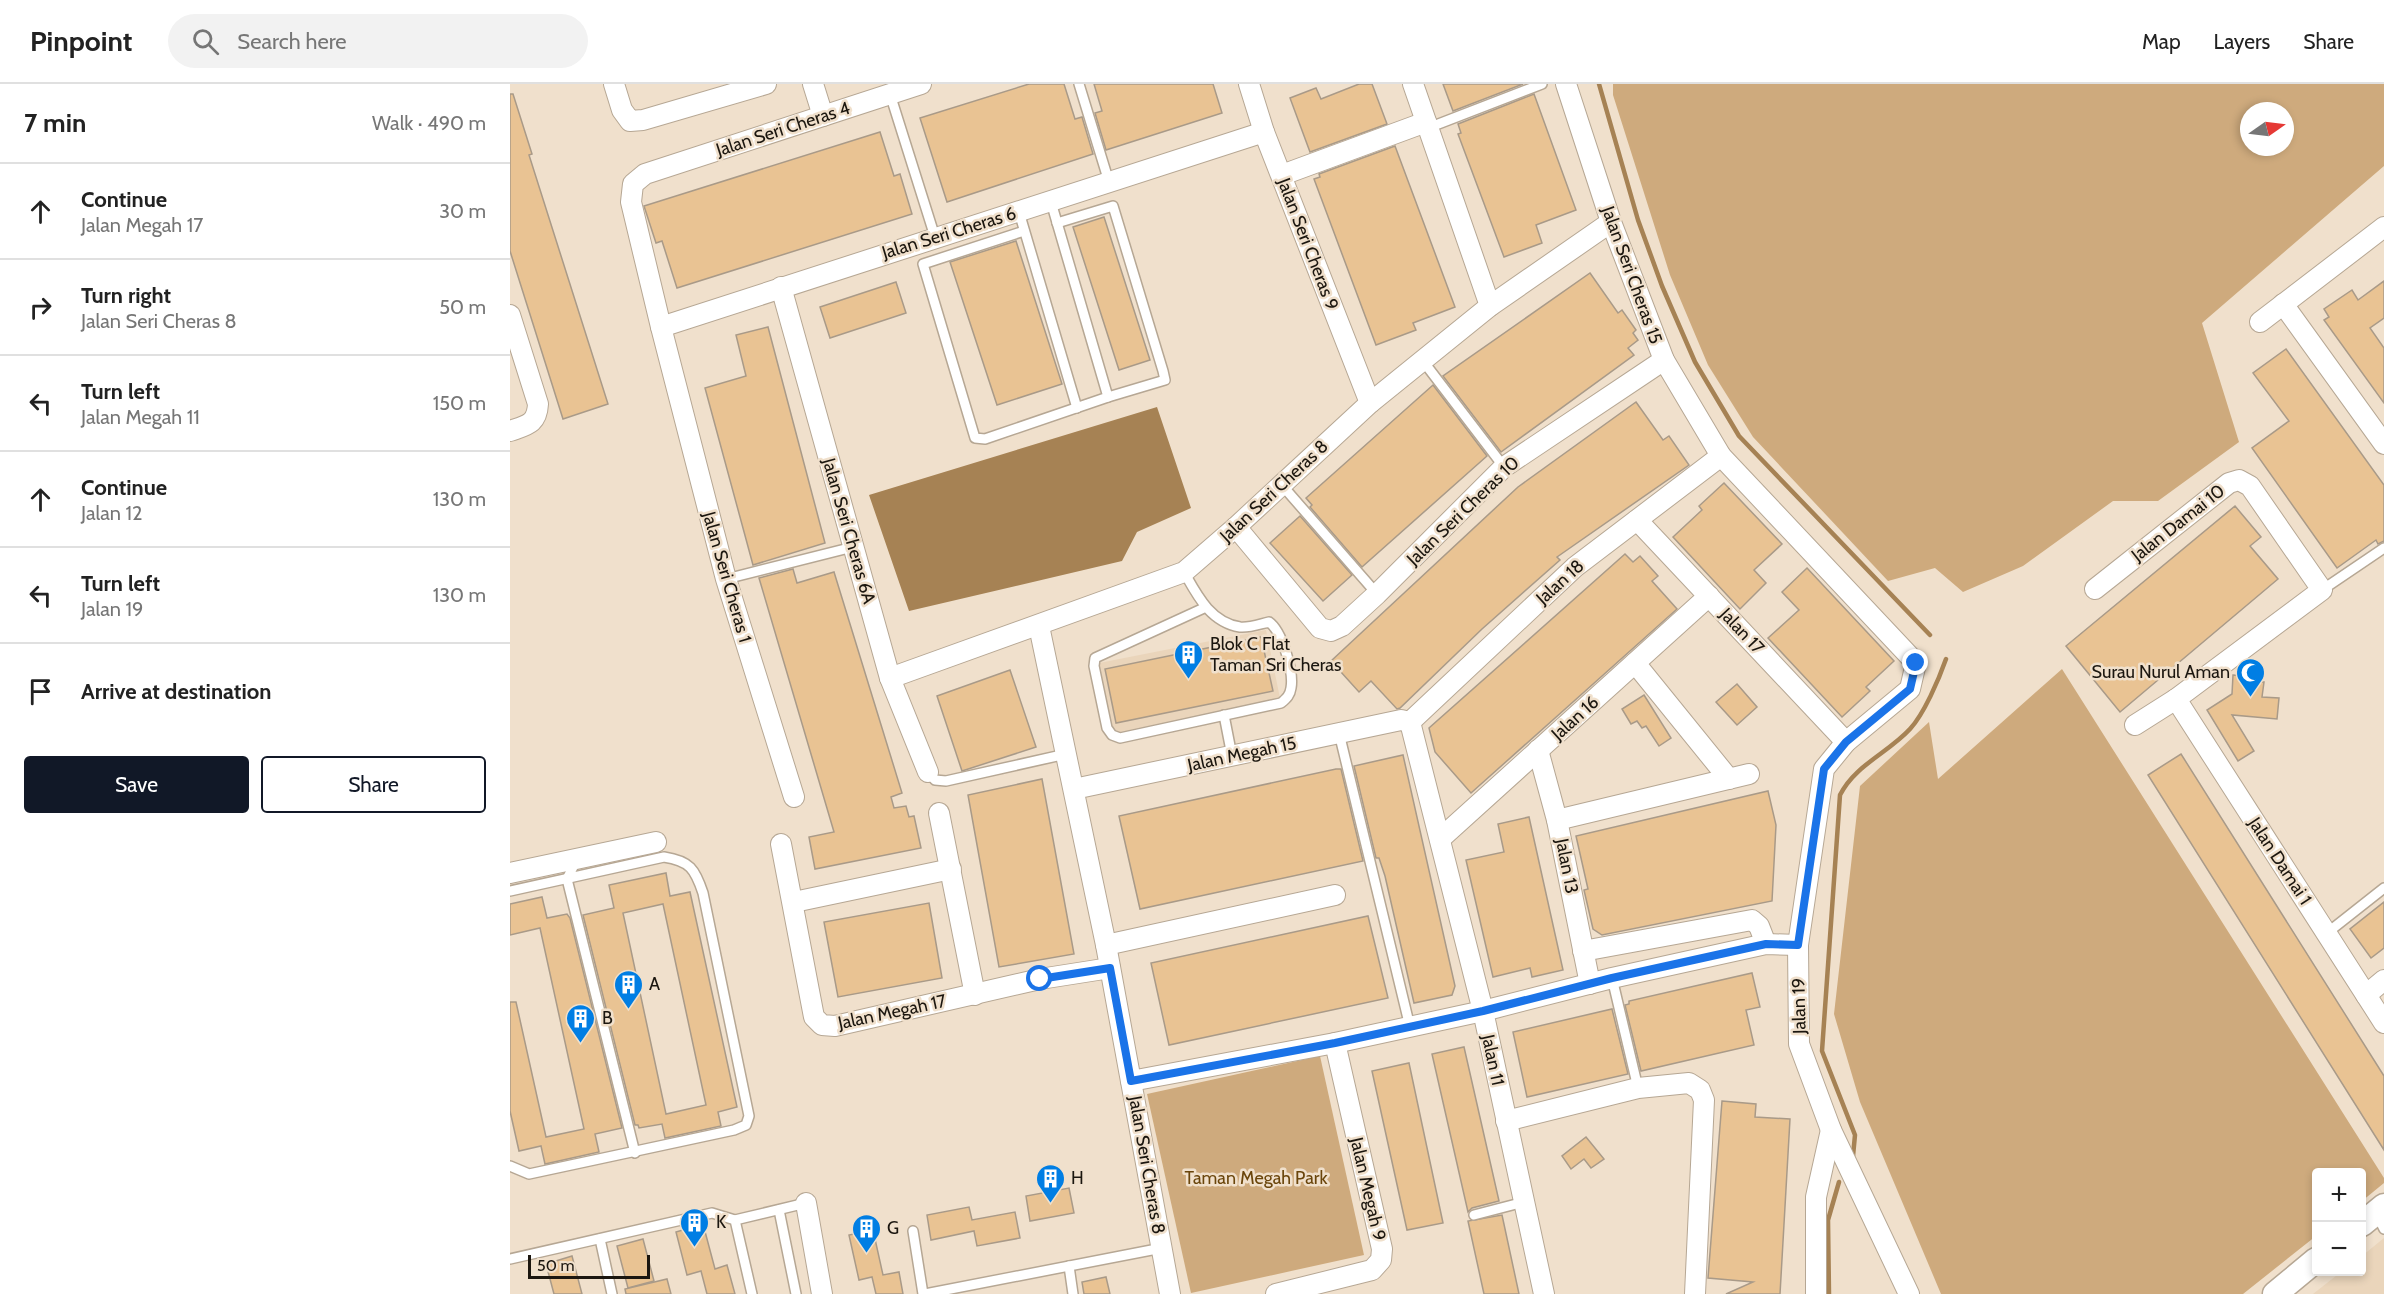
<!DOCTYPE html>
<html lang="en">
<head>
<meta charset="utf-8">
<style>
  :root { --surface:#fff; --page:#f2f2f2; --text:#222; --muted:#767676; --line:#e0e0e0; --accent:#111827 }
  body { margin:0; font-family:Cabin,sans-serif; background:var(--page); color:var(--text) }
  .controls { position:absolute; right:18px; bottom:18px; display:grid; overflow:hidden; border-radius:6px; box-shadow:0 3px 9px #0003 }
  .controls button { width:54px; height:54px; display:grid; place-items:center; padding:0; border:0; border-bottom:2px solid var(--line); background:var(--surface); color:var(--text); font:30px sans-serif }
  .compass { position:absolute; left:1730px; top:18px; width:54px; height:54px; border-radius:50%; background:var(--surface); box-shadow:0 3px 9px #0003; rotate:76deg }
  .scale { position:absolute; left:18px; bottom:15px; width:122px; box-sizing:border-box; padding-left:6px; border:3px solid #1b160f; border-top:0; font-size:16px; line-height:21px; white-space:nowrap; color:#1b160f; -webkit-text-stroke:4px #f0e0cc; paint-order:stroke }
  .stop { position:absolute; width:18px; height:18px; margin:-14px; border:4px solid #1a73e8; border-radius:50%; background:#fff }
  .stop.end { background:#1a73e8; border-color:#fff; box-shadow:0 2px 6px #0008 }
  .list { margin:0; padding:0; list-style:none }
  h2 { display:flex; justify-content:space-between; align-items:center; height:78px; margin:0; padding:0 24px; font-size:26px }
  h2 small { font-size:20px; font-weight:400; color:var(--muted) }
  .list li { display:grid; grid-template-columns:39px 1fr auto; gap:18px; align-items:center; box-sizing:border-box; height:96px; padding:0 24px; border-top:2px solid var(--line) }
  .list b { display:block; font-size:22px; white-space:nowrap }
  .list p { margin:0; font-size:20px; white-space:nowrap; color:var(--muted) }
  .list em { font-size:20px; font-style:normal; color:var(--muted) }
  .actions { display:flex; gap:12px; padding:18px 24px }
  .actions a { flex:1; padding:14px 0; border:2px solid var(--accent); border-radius:6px; text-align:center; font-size:21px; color:var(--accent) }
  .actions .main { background:var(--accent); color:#fff }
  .icon { flex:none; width:33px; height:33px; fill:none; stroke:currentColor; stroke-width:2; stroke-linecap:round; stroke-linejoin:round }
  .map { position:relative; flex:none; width:1874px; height:1210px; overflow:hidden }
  header { display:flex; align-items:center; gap:36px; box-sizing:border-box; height:84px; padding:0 30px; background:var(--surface); border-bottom:2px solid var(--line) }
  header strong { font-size:28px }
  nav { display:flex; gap:33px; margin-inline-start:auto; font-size:21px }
  .search { width:420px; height:54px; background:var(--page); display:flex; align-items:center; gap:15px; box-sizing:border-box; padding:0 21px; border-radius:33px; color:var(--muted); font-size:22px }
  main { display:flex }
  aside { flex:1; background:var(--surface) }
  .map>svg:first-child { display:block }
</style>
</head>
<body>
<header>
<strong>Pinpoint</strong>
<div class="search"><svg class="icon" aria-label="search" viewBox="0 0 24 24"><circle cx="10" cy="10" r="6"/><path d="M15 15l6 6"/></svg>Search here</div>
<nav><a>Map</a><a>Layers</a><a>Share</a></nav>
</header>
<main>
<aside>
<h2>7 min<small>Walk · 490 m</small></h2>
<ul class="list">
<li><svg class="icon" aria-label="ahead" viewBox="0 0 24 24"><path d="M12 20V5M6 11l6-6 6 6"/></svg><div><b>Continue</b><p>Jalan Megah 17</p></div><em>30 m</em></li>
<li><svg class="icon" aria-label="right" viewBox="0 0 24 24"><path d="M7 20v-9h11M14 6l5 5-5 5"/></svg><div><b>Turn right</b><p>Jalan Seri Cheras 8</p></div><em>50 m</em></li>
<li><svg class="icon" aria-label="left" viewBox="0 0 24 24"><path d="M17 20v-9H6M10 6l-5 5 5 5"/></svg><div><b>Turn left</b><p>Jalan Megah 11</p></div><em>150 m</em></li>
<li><svg class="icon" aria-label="ahead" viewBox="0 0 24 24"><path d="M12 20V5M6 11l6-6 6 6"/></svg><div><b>Continue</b><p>Jalan 12</p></div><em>130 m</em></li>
<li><svg class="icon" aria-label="left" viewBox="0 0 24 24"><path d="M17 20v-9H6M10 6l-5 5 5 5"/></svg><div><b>Turn left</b><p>Jalan 19</p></div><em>130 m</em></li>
<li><svg class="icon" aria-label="arrive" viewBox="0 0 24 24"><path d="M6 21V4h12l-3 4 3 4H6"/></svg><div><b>Arrive at destination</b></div></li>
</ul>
<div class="actions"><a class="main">Save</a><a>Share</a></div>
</aside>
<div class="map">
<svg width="1874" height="1210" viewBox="0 0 1874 1210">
  <rect width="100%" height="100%" fill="#f0e0cc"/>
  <!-- built -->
  <g fill="#ead5bb">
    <polygon points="756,546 770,614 609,649 602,642 589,579"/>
    <polygon points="1874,1154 1874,1210 1803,1210 1831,1188 1852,1188 1852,1172"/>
  </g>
  <!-- green -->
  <g fill="#ceaa7d" fill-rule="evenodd">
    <path d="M1103 0H1874V82L1692 239 1729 358 1648 417H1603L1513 482 1453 508 1425 484 1378 497 1243 353 1198 281 1160 191 1103 11ZM1739 27H1775V63H1739Z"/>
    <polygon points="1552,585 1874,1094 1874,1099 1852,1117 1852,1088 1806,1088 1806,1152 1733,1210 1431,1210 1350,1018 1324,930 1350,702 1419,638 1428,695"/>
    <polygon points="810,972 854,1171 681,1209 637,1010"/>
  </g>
  <!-- water -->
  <polygon fill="#a68254" points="647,323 681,424 627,448 612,477 399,527 359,411"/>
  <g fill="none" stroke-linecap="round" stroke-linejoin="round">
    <!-- stream -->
    <g stroke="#a68254" stroke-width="4.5">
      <polyline points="1089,0 1128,136 1152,202 1185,278 1229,352 1420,551"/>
      <path d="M1343 1072 1345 1051 1312 967 1330 711C1345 681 1378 669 1400 645 1414 630 1429 595 1436 575"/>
      <polyline points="1319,1210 1318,1136 1329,1098"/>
    </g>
  </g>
  <!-- building -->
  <g fill="#e9c393" stroke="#a99a88" stroke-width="1.5" fill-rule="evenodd">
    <polygon points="519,0 554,0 565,35 572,33 583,70 437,118 410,34"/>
    <polygon points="584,0 703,0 712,29 596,66 585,29 592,27"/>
    <polygon points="849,0 862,0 877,40 800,68 780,14 806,4 811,15"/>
    <polygon points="933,0 1013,0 943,27"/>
    <polygon points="0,10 3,10 22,70 19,71 98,320 53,335 0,167"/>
    <polygon points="1024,10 1066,126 1026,141 1032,159 994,173 948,50 951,49 948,40"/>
    <polygon points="370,48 384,92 390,90 402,130 167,204 152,157 146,159 134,122"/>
    <polygon points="885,62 945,223 903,239 906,246 866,261 804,95 810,93 809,90"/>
    <polygon points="594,133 640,276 609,286 563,143"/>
    <polygon points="506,157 552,300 487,321 440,178"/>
    <polygon points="1080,189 1108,229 1112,226 1126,246 1123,249 1128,256 1118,264 1124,271 991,368 933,292"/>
    <polygon points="1874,197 1874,234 1860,244 1874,264 1874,319 1814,236 1819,233 1814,225 1842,206 1848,216"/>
    <polygon points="386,198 396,229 320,254 310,223"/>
    <polygon points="258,243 315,459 243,481 195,304 236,292 226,251"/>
    <polygon points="1776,265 1874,401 1874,457 1868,460 1866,456 1827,484 1742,364 1779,337 1743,289"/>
    <polygon points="923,301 977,372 852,483 800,423 802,421 796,414"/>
    <polygon points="1126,318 1153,356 1159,352 1179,381 1047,473 1050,476 972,545 890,624 887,625 861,597 849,608 821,577 1008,403"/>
    <polygon points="1214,399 1272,460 1244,486 1256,499 1230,525 1163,453 1192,426 1189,422"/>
    <polygon points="1725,422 1751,453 1740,462 1768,495 1610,628 1556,562"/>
    <polygon points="790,432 842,491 813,517 760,459"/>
    <polygon points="1115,470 1123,478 1130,472 1148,492 1142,497 1167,525 961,709 925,668 919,644"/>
    <polygon points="1297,484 1384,577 1356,603 1360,607 1332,633 1258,554 1289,526 1272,508"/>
    <polygon points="283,485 287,499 324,488 392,709 381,713 384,724 396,722 399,733 404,732 411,764 305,785 299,753 324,748 249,494"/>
    <polygon points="751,553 763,607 606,639 595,585"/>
    <polygon points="500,586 526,663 452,687 427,612"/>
    <polygon points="1723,591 1751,594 1750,598 1754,598 1752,613 1769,614 1767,635 1722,631 1744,667 1728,677 1697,626 1722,610"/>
    <polygon points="1227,600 1247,623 1227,641 1206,618"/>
    <polygon points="1134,611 1161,654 1149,662 1136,642 1132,644 1127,637 1121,640 1112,625"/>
    <polygon points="1671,670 1874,992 1874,1066 1638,691"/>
    <polygon points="893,671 945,902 942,911 904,919 875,792 869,774 866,774 844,682"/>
    <polygon points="826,685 831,685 853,777 630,825 609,732"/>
    <polygon points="532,695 564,870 489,883 458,711"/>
    <polygon points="1258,707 1266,741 1262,817 1092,851 1083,845 1074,806 1078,805 1066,752"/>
    <polygon points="1019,733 1053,886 1022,893 1020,884 983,893 956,776 994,768 988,740"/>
    <path d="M156 789 160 812 180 808 227 1023 208 1028 211 1042 155 1054 152 1040 129 1044 128 1041H125L73 831 104 824 99 801ZM153 820 196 1021 156 1030 113 829Z"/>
    <polygon points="32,813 37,834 57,830 60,834 112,1044 85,1050 89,1068 35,1080 31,1062 9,1067 0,1027 0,918 6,918 36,1053 74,1045 30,844 0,851 0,820"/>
    <polygon points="1874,818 1874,864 1861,874 1840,845"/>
    <polygon points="419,819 432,894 328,913 314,838"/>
    <polygon points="858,832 878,914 659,961 641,879"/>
    <polygon points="1242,889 1250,923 1236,926 1244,961 1131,987 1115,921 1119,920 1119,917"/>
    <polygon points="1102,925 1118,990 1017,1013 1003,948"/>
    <polygon points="954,963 989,1117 962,1124 958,1128 922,970"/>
    <polygon points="899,979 933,1139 897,1146 862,987"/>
    <polygon points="1212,1017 1246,1020 1245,1033 1280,1035 1270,1210 1216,1210 1243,1198 1198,1194"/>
    <polygon points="1076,1053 1094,1075 1081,1084 1074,1075 1061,1085 1052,1072"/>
    <polygon points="559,1104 564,1129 520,1137 516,1112"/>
    <polygon points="459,1123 462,1136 505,1128 510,1154 467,1162 464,1147 421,1156 417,1131"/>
    <polygon points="992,1131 1009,1210 974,1210 958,1137"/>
    <polygon points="193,1140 205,1185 217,1181 225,1210 197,1210 191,1187 177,1191 166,1148"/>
    <polygon points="363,1146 373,1191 389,1188 393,1210 366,1210 362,1193 349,1196 339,1151"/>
    <polygon points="133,1155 144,1197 118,1204 107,1162"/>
    <polygon points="62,1172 72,1210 44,1210 36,1180"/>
    <polygon points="596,1193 600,1210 574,1210 572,1198"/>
    <polygon points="157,1195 161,1210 116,1210 115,1205"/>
  </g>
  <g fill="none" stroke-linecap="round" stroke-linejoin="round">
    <defs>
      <g id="service">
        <polyline points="569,0 599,98"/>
        <polyline points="380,10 425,153"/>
        <polyline points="918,44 1032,0"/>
        <polyline points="509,128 567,324"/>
        <polyline points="547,139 603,122 653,287 655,296 598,313"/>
        <polyline points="514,147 413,180 465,354 475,355 598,313 541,118"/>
        <polyline points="913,277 994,383"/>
        <polyline points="771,400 867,510"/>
        <path d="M674 488C687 511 700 538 730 543 739 544 750 540 759 538 772 547 784 588 781 604 780 611 777 614 771 619L610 654 602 651 597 644 584 582 585 574 694 524"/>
        <polyline points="216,495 343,463"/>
        <polyline points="1812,506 1874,464"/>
        <polyline points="714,631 722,672"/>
        <polyline points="829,649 900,943"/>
        <polyline points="418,688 425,696 436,697 556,670"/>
        <polyline points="60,776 63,783 57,795 125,1069"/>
        <path d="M0 807 154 773C180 777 185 785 193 809L239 1032 236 1041 224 1046 19 1090 0 1082"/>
        <polyline points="1817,849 1874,804"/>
        <polyline points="1102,894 1128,1004"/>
        <polyline points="269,1126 286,1210"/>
        <polyline points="964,1131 1014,1118"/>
        <polyline points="1867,1131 1874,1145"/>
        <polyline points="225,1136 296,1119"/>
        <polyline points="403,1147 413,1210"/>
        <polyline points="90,1155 102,1210"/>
        <polyline points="0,1175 202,1129 225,1136 242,1210"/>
        <polyline points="559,1182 563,1210"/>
        <polyline points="415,1210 652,1164"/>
      </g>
      <g id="minor">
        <polyline points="104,0 112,26 120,37 133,36 256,0"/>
        <polyline points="303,0 313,32"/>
        <polyline points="739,0 754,48 860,319"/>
        <polyline points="903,0 980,222"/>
        <polyline points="1056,0 1101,138 1154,276 1211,372 1406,579 1400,605 1336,658 1314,685 1288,861 1289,960 1321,1046 1399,1210"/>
        <polyline points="772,91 916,38"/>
        <polyline points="271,203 380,594 418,688"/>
        <polyline points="1773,220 1874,360"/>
        <path d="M0 231 28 320C27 340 17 341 0 347"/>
        <polyline points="1750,238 1874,143"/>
        <polyline points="151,243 121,118 123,100 135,90 411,0"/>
        <polyline points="1127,436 1336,658"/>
        <polyline points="726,443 810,544 821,547 832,542 867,510 994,383 1154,276"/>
        <polyline points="1585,505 1719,399 1729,396 1740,402 1812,506 1666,615 1625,641"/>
        <polyline points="529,542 596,861 660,1210"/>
        <polyline points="1125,579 1219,695"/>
        <polyline points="380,594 674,488 726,443 860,319 980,222 1101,138"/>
        <polyline points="1666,615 1874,939"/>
        <polyline points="900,638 973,927 1034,1210"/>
        <polyline points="900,638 1065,483 1211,372"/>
        <polyline points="1028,666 1047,736 1080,900"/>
        <polyline points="564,705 891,636 900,638"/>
        <polyline points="284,713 216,495 151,243 754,48"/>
        <polyline points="429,729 465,911"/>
        <polyline points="1047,736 1239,690"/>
        <polyline points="930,755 1199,512"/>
        <polyline points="271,760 304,933 312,941 325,942 530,895 600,884"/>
        <polyline points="0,789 146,758"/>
        <polyline points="284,818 441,785"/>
        <polyline points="596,861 825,811"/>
        <polyline points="1073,867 1242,836 1249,842 1256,860"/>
        <polyline points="1856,911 1874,896"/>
        <polyline points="621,997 825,959 973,927 1102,894 1256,860 1288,861"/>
        <polyline points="996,1037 1128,1004 1179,999 1190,1006 1194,1016 1185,1210"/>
        <polyline points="296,1119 312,1210"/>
        <polyline points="766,1210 862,1186 871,1176 872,1165 825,959"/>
        <polyline points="1306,1210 1306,1113 1321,1046"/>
      </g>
      <g id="tertiary">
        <polyline points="1852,1140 1874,1122"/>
        <polyline points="1765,1210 1806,1176"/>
      </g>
    </defs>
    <!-- service casing -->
    <use href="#service" stroke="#b6a794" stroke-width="12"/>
    <!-- minor casing -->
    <use href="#minor" stroke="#b6a794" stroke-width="22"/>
    <!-- tertiary casing -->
    <use href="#tertiary" stroke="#b6a794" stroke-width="27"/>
    <!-- service -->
    <use href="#service" stroke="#fff" stroke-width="9"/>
    <!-- minor -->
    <use href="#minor" stroke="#fff" stroke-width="20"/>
    <!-- tertiary -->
    <use href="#tertiary" stroke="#fff" stroke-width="24"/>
  </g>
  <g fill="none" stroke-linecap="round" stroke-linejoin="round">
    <!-- route -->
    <polyline stroke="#1a73e8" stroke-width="8" points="530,895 600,884 621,997 825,959 973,927 1102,894 1256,860 1288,861 1314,685 1336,658 1400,605 1406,579"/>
  </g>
  <!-- icons -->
  <defs>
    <symbol id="building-pin" viewBox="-11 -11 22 30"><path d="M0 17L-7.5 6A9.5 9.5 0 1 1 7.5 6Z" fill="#007ee4" stroke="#f0e0cc"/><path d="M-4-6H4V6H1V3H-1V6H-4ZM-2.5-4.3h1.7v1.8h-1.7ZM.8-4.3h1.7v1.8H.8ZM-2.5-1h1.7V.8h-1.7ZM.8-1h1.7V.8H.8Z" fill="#fff"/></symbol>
    <symbol id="mosque-pin" viewBox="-11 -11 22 30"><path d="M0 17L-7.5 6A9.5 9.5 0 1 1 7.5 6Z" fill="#007ee4" stroke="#f0e0cc"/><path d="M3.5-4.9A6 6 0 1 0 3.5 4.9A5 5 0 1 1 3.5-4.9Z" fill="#fff"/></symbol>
  </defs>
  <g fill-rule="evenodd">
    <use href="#building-pin" x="662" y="554" width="33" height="45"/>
    <use href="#mosque-pin" x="1724" y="572" width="33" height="45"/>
    <use href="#building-pin" x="102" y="884" width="33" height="45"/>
    <use href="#building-pin" x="54" y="918" width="33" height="45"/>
    <use href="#building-pin" x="524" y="1078" width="33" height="45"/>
    <use href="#building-pin" x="168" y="1122" width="33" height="45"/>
    <use href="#building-pin" x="340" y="1128" width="33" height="45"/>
  </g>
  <g text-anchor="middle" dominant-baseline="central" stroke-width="5" stroke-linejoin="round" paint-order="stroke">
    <!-- street labels -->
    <g font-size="18" fill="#1b160f" stroke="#f0e0cc">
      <text transform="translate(273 45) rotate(-18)">Jalan Seri Cheras 4</text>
      <text transform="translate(439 149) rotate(-17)">Jalan Seri Cheras 6</text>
      <text transform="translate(798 160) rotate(69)">Jalan Seri Cheras 9</text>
      <text transform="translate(1122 191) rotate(70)">Jalan Seri Cheras 15</text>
      <text transform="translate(764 407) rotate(-43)">Jalan Seri Cheras 8</text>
      <text transform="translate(953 427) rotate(-44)">Jalan Seri Cheras 10</text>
      <text transform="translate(1668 439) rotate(-38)">Jalan Damai 10</text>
      <text transform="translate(339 447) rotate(74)">Jalan Seri Cheras 6A</text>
      <text transform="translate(217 493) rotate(74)">Jalan Seri Cheras 1</text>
      <text transform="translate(1050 498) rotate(-42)">Jalan 18</text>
      <text transform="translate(1232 547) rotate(47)">Jalan 17</text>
      <text transform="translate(1065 634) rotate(-42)">Jalan 16</text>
      <text transform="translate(732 670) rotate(-12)">Jalan Megah 15</text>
      <text transform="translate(1770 777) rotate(57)">Jalan Damai 1</text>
      <text transform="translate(1057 782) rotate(79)">Jalan 13</text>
      <text transform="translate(1289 922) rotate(-91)">Jalan 19</text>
      <text transform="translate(382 928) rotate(-12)">Jalan Megah 17</text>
      <text transform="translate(983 976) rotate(78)">Jalan 11</text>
      <text transform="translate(637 1081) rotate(80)">Jalan Seri Cheras 8</text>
      <text transform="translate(858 1105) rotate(77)">Jalan Megah 9</text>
    </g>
    <!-- poi labels -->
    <g font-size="18" fill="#1b160f" stroke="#f0e0cc" text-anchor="start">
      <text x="700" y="560">Blok C Flat<tspan x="700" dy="21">Taman Sri Cheras</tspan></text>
      <text x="1720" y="588" text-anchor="end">Surau Nurul Aman</text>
      <text x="139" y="900">A</text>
      <text x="92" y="934">B</text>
      <text x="561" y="1094">H</text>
      <text x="206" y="1138">K</text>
      <text x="377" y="1144">G</text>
    </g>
    <!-- park labels -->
    <g font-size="18" fill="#6a450b" stroke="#f0e0cc">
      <text x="746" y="1094">Taman Megah Park</text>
    </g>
  </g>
</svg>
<div class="controls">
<button>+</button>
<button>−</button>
</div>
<svg class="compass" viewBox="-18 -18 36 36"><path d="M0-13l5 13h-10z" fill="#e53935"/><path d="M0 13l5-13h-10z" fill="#767676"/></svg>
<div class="scale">50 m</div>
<div class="stop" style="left:530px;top:895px"></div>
<div class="stop end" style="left:1406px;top:579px"></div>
</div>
</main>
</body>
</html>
